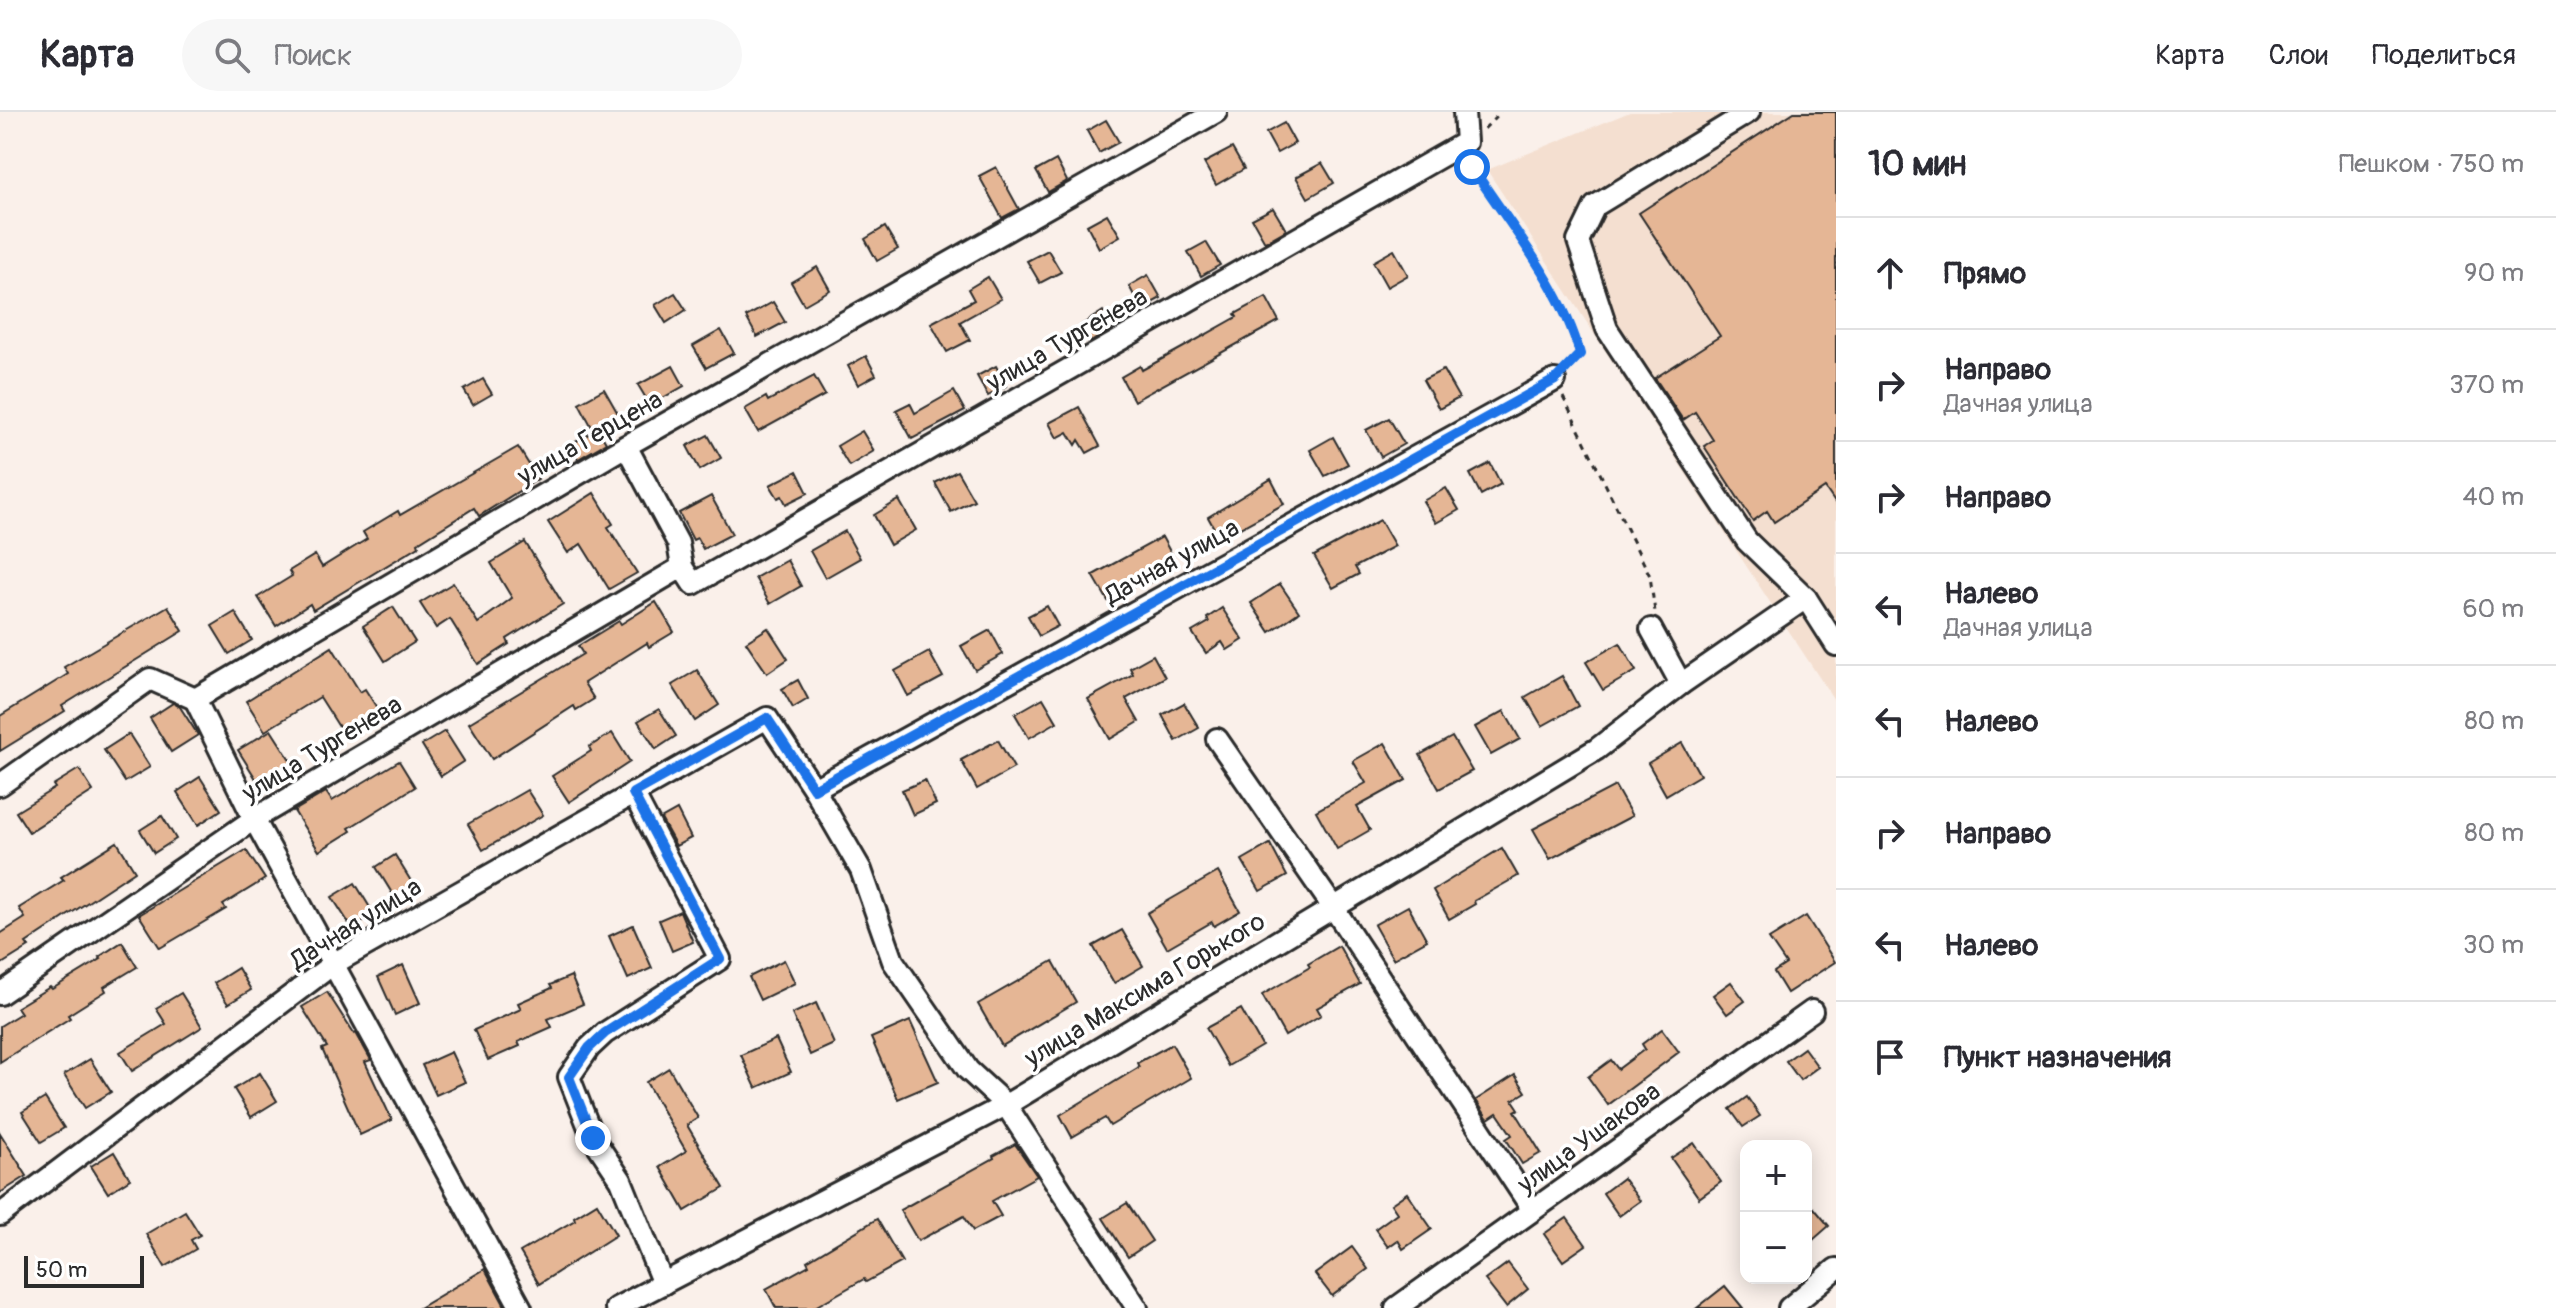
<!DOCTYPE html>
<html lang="ru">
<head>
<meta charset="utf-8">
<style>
  :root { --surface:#fff; --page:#f7f7f7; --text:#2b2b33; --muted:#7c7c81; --line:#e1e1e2 }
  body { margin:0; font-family:Pangolin,sans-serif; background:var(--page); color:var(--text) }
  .controls { position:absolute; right:24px; bottom:24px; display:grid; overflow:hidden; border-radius:16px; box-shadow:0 4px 20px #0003 }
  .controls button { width:72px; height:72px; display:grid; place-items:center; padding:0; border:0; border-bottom:2px solid var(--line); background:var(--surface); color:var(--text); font:40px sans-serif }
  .scale { position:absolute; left:24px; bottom:20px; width:120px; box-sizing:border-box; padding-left:8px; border:4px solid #2b2b2b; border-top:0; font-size:22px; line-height:28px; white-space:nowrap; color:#2b2b2b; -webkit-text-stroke:6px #fff; paint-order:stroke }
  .stop { position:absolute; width:24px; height:24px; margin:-18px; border:6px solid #1a73e8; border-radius:50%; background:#fff }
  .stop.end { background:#1a73e8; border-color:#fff; box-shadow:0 2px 8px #0008 }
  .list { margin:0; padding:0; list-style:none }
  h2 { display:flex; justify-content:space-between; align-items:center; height:104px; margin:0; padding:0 32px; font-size:34px }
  h2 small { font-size:26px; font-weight:400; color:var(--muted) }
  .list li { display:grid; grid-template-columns:52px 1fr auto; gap:24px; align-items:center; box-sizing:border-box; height:112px; padding:0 32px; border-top:2px solid var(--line) }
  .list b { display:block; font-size:30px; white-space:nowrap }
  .list p { margin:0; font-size:26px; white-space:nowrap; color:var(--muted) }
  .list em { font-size:26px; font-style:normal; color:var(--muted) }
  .icon { flex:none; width:44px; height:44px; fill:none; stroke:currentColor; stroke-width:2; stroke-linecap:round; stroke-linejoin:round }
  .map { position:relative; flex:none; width:1836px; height:1196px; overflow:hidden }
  header { display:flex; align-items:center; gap:48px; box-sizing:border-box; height:112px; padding:0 40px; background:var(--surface); border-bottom:2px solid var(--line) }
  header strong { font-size:38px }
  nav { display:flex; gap:44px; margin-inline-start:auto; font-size:28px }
  .search { width:560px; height:72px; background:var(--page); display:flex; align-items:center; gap:20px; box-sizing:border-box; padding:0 28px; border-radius:44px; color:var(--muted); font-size:30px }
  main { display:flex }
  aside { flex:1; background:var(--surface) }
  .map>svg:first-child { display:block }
</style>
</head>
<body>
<header>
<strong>Карта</strong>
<div class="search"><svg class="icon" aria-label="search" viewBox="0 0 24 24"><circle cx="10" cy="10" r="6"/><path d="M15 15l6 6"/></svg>Поиск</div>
<nav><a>Карта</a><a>Слои</a><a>Поделиться</a></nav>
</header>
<main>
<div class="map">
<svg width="1836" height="1196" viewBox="0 0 1836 1196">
  <rect width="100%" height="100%" fill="#faf0ea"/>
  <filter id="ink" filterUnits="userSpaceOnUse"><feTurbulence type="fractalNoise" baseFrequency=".0125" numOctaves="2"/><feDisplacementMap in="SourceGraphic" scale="16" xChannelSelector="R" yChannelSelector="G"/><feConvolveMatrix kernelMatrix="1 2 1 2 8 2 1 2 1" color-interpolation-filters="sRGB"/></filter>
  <g filter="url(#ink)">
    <!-- built -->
    <polygon fill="#f4dfd0" points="1630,0 1836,0 1836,591 1487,58"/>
    <!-- building -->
    <g fill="#e5b695" stroke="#2b2b2b" stroke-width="2">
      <polygon points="1794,0 1836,0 1836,392 1825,376 1774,410 1767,399 1753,409 1704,334 1713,328 1695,300 1683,308 1655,266 1720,224 1639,101"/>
      <polygon points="1106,8 1119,30 1099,41 1087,19"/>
      <polygon points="1284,11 1295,31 1277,41 1266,21"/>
      <polygon points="1232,36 1244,57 1216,73 1204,51"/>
      <polygon points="1056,48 1067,69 1048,80 1036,59"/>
      <polygon points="1322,51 1334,71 1308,86 1296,65"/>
      <polygon points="996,55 1019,97 1002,106 979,64"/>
      <polygon points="1273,96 1286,118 1265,130 1252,107"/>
      <polygon points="1107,102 1120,124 1099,136 1087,113"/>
      <polygon points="885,115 898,137 877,149 865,127"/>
      <polygon points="1206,130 1220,153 1201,164 1188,140"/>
      <polygon points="1048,138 1061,160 1040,171 1027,149"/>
      <polygon points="1394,138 1408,163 1387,175 1373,150"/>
      <polygon points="817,155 830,178 804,193 791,170"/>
      <polygon points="1148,163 1161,186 1141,197 1129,174"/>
      <polygon points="988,165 1001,187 960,210 970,228 947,240 931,211 974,188 968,177"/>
      <polygon points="675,181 686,198 666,211 655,193"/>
      <polygon points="1266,185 1279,209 1134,289 1121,265 1140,254 1142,258 1182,236 1237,205 1235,202"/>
      <polygon points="773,190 785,210 757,225 746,205"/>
      <polygon points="1103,199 1114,215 1091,230 1080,214"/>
      <polygon points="721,218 734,241 706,256 693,234"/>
      <polygon points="866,244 876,263 858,273 848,254"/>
      <polygon points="673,254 684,274 650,293 638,273"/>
      <polygon points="996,254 1006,274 988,284 977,264"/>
      <polygon points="1443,258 1459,286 1439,297 1423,268"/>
      <polygon points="814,264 825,283 758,320 745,297 766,285 768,289"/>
      <polygon points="483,267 492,282 473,293 464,278"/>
      <polygon points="604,277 620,305 594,319 579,291"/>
      <polygon points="954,279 965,299 912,327 896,298 910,291 915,301"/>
      <polygon points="1079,295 1100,334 1087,341 1079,328 1076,333 1068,320 1057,326 1049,311"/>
      <polygon points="1389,306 1404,332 1381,345 1366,318"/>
      <polygon points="598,317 606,331 578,347 570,333"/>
      <polygon points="862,319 874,339 849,354 837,334"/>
      <polygon points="708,323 721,346 700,358 687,334"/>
      <polygon points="1333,325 1348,352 1325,364 1310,338"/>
      <polygon points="518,335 538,367 479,404 474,396 418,431 419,434 313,498 310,492 276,514 258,485 292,464 289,459 315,443 322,455 367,427 363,420 398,399 400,403"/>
      <polygon points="1490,351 1501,372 1481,383 1470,362"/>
      <polygon points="797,359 808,381 786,392 782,384 778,386 770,373"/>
      <polygon points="957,359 974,388 951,400 935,371"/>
      <polygon points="1271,367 1284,392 1220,427 1208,405"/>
      <polygon points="1446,376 1459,398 1436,411 1423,389"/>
      <polygon points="594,381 613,412 608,415 637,461 609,477 581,432 568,441 548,410"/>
      <polygon points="711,384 732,422 703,437 697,426 693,428 679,401"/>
      <polygon points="899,388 916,418 890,433 874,403"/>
      <polygon points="1380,408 1395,434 1355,455 1359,462 1333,476 1314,444"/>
      <polygon points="845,419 860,446 825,466 810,439"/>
      <polygon points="1162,425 1178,454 1149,471 1147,467 1108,489 1093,463"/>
      <polygon points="525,430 563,492 507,527 509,532 478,552 450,507 436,516 420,491 453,471 478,511 512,486 491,451"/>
      <polygon points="787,448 801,474 770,492 755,466"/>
      <polygon points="1280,472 1299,500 1270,520 1251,491"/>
      <polygon points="656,490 674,520 649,535 647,531 584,571 594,587 576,598 574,594 492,647 469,611 583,542 578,534 619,509 621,512"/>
      <polygon points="168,494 183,519 62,594 65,599 0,639 0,604 68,562 64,555"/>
      <polygon points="1047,494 1058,514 1039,524 1028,504"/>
      <polygon points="393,495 415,530 385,549 363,514"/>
      <polygon points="1222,496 1243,528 1227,538 1222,530 1206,541 1192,520 1209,510 1207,506"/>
      <polygon points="235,500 252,528 229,542 212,514"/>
      <polygon points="768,516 788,547 767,561 746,530"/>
      <polygon points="990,518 1003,542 975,558 961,534"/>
      <polygon points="1620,531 1636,559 1603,578 1586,550"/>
      <polygon points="332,535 360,580 365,577 382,604 346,626 320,585 265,619 246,589"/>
      <polygon points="929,540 943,565 908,584 895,559"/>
      <polygon points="1153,543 1165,565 1126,587 1139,610 1110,627 1088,587 1133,562 1130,556"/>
      <polygon points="697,558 719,593 695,609 672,573"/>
      <polygon points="1562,564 1578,594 1542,614 1525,585"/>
      <polygon points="798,568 808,587 793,596 782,577"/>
      <polygon points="1043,586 1057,610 1029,626 1015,602"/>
      <polygon points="173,591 180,595 198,623 171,640 150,606"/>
      <polygon points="1184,591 1199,616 1176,629 1162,603"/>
      <polygon points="659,597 676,624 656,637 638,609"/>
      <polygon points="1504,599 1520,627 1491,643 1475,615"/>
      <polygon points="271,618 296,657 263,678 238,638"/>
      <polygon points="445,619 464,649 441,664 422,633"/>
      <polygon points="612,621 630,650 569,690 552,664 591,639 589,635"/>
      <polygon points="129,622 150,655 125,670 104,638"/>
      <polygon points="1452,625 1472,659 1439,677 1420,643"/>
      <polygon points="998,628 1014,656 977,677 961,648"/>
      <polygon points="1385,631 1406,668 1357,695 1370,718 1337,737 1316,699 1366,671 1353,649"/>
      <polygon points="1682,631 1700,663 1666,683 1648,651"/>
      <polygon points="399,649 415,675 349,716 351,719 319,739 294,699 326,680 332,689"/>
      <polygon points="79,657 93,679 29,720 16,700 55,676 53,673"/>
      <polygon points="200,665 221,698 198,713 177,680"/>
      <polygon points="925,668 936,692 913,703 902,678"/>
      <polygon points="1615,674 1632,704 1550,747 1533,717"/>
      <polygon points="527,678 543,703 483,738 468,712"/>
      <polygon points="677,698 691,726 676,734 661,707"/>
      <polygon points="162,704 176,727 154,741 140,718"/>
      <polygon points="117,730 135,759 26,831 29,835 0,853 0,822 25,806 19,796 64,768 61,765"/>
      <polygon points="1270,732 1287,764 1260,779 1242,748"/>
      <polygon points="1502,736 1518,764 1474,789 1475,792 1449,807 1433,778"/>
      <polygon points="246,738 265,767 223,793 226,797 160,836 139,803"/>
      <polygon points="395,743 414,774 395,786 376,755"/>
      <polygon points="1218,760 1240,799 1214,814 1212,810 1167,836 1147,801"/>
      <polygon points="355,771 374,802 352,816 332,785"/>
      <polygon points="1408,794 1427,828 1393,847 1374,813"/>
      <polygon points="680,799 693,830 672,839 659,808"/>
      <polygon points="1806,804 1835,850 1787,881 1774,860 1786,852 1769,827"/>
      <polygon points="633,813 652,856 628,867 609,824"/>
      <polygon points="1122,818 1143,854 1114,871 1093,834"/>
      <polygon points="122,830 137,855 104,875 106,879 68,903 70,906 0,950 0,914 21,901 17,895 50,875 52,877 101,847 99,845"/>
      <polygon points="1339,834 1360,872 1317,896 1321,903 1285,924 1262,883 1310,855 1308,852"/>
      <polygon points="784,848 795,871 760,888 749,865"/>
      <polygon points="1053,849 1076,890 1002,934 978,892"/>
      <polygon points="403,853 420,891 395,903 378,865"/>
      <polygon points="238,856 251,878 228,892 214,871"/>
      <polygon points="571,864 583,892 548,907 552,915 518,930 520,934 488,948 474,918 521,897 518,891 552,876 550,873"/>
      <polygon points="1731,870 1745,889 1727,902 1713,883"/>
      <polygon points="327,880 354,922 356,921 371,948 365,950 392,1008 360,1023 322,937 327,935 302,895"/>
      <polygon points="181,881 202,915 132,959 120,940 166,912 156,896"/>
      <polygon points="816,891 834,932 810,943 792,902"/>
      <polygon points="1241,897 1262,934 1228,954 1206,916"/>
      <polygon points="910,909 938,970 898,987 871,926"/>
      <polygon points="1662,917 1679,940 1608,993 1588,965 1611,948 1618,957 1645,937 1642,932"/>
      <polygon points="776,927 791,960 756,976 741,943"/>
      <polygon points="1172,932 1191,966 1110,1014 1105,1006 1072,1025 1060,1003 1139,955 1137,951"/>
      <polygon points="1804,936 1818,955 1800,968 1786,949"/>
      <polygon points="451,940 465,970 436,983 422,953"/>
      <polygon points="90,947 111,980 85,996 64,963"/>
      <polygon points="669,956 698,1006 687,1013 724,1076 685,1099 660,1055 686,1039 646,970"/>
      <polygon points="260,961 277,989 251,1005 234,977"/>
      <polygon points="1515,963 1526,980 1513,988 1519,997 1515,999 1541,1041 1522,1052 1506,1027 1512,1023 1497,1001 1488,1007 1476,988"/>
      <polygon points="1747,985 1760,1004 1743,1015 1730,997"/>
      <polygon points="45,986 64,1016 41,1030 22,1000"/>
      <polygon points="0,1021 27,1064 0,1081"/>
      <polygon points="1694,1031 1721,1070 1699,1086 1671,1046"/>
      <polygon points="1015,1032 1037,1064 992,1089 1001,1104 973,1119 964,1104 918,1129 900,1098 994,1046 993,1044"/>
      <polygon points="114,1040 130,1067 108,1081 91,1054"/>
      <polygon points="1623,1066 1640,1089 1619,1104 1603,1081"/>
      <polygon points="1407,1081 1432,1117 1403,1137 1398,1128 1388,1135 1375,1117 1397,1101 1391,1092"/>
      <polygon points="597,1091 616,1123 539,1172 520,1140 575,1108 574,1105"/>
      <polygon points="1127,1091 1152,1129 1128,1145 1103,1106"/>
      <polygon points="1814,1096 1829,1114 1813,1128 1806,1121 1806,1103"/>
      <polygon points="185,1099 200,1123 191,1128 196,1137 165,1155 146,1122"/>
      <polygon points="1567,1106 1586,1133 1563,1149 1544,1122"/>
      <polygon points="877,1107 902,1150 866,1170 864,1167 813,1196 776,1196 766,1177 809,1153 807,1149"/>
      <polygon points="1352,1135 1368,1157 1332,1184 1315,1162"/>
      <polygon points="1508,1151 1528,1177 1506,1195 1485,1168"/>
      <polygon points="485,1157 506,1196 419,1196"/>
      <polygon points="1725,1174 1743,1196 1697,1196"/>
    </g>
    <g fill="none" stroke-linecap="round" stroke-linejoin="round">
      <defs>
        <g id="minor">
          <polyline points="1749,0 1595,94 1578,129 1607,217 1747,429 1806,486 1836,533"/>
          <polyline points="626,334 678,431 682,455 693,472 1466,30 1464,0"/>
          <polyline points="1651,517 1681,572"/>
          <polyline points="195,587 254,707 521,1196"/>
          <polyline points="1217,627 1333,795 1533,1098"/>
          <polyline points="0,673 150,567 195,587 626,334 1216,0"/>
          <polyline points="814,677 1555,268"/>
          <polyline points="633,681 720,847 605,921 589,936 569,965 593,1026 621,1068 663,1172"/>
          <polyline points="0,882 254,707 682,455"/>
          <polyline points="0,1103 333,852 767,606 814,677 861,758 893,849 968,958 1006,993 1137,1196"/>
          <polyline points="616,1196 1006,993 1597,637 1681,572 1806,486"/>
          <polyline points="1396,1196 1812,899"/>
          <polyline points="1789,1196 1836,1157"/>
        </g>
      </defs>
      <!-- minor casing -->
      <use href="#minor" stroke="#2b2b2b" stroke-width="26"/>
      <!-- path -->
      <g stroke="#2b2b2b" stroke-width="3" stroke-dasharray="6 6" stroke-linecap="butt">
        <polyline points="1484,17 1501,0"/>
        <path d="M1470 47 1472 55C1510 114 1561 173 1580 242L1567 256"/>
        <polyline points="1563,285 1650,464 1655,500"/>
      </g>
      <!-- minor -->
      <use href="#minor" stroke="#fff" stroke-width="20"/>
    </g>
  </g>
  <g fill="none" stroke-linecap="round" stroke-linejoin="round" filter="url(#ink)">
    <!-- route -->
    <path stroke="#1a73e8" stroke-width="10" d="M593 1026 569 965 589 936 605 921 720 847 633 681 767 606 814 677 1555 268 1580 242C1561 173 1510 114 1472 55"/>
  </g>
  <g text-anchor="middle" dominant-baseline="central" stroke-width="7" stroke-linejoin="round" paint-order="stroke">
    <!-- street labels -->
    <g font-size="26" fill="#2b2b2b" stroke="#fff">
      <text transform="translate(1067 228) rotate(-30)">улица Тургенева</text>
      <text transform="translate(590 326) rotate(-30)">улица Герцена</text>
      <text transform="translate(1172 450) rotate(-29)">Дачная улица</text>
      <text transform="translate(322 637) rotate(-31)">улица Тургенева</text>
      <text transform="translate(356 812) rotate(-32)">Дачная улица</text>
      <text transform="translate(1145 878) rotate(-31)">улица Максима Горького</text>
      <text transform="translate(1589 1026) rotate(-36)">улица Ушакова</text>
    </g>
  </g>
</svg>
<div class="controls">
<button>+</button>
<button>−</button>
</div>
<div class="scale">50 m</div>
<div class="stop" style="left:1472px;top:55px"></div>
<div class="stop end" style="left:593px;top:1026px"></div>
</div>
<aside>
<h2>10 мин<small>Пешком · 750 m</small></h2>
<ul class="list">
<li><svg class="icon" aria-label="ahead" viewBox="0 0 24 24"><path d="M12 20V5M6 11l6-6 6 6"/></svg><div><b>Прямо</b></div><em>90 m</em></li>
<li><svg class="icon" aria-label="right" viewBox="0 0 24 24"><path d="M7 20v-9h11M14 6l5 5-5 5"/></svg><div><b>Направо</b><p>Дачная улица</p></div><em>370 m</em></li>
<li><svg class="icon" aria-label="right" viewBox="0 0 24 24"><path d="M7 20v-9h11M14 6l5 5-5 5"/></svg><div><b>Направо</b></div><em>40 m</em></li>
<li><svg class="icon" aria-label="left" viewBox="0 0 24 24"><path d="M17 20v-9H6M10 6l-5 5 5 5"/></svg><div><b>Налево</b><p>Дачная улица</p></div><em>60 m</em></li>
<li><svg class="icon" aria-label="left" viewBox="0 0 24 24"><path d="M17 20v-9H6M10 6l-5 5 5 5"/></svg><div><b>Налево</b></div><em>80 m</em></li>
<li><svg class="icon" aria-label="right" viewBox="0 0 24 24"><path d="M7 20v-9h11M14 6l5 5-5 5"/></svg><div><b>Направо</b></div><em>80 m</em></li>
<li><svg class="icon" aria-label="left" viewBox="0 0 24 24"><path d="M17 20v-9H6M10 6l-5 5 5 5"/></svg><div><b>Налево</b></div><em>30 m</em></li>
<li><svg class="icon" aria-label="arrive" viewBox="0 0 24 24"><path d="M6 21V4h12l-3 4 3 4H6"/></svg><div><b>Пункт назначения</b></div></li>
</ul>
</aside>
</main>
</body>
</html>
